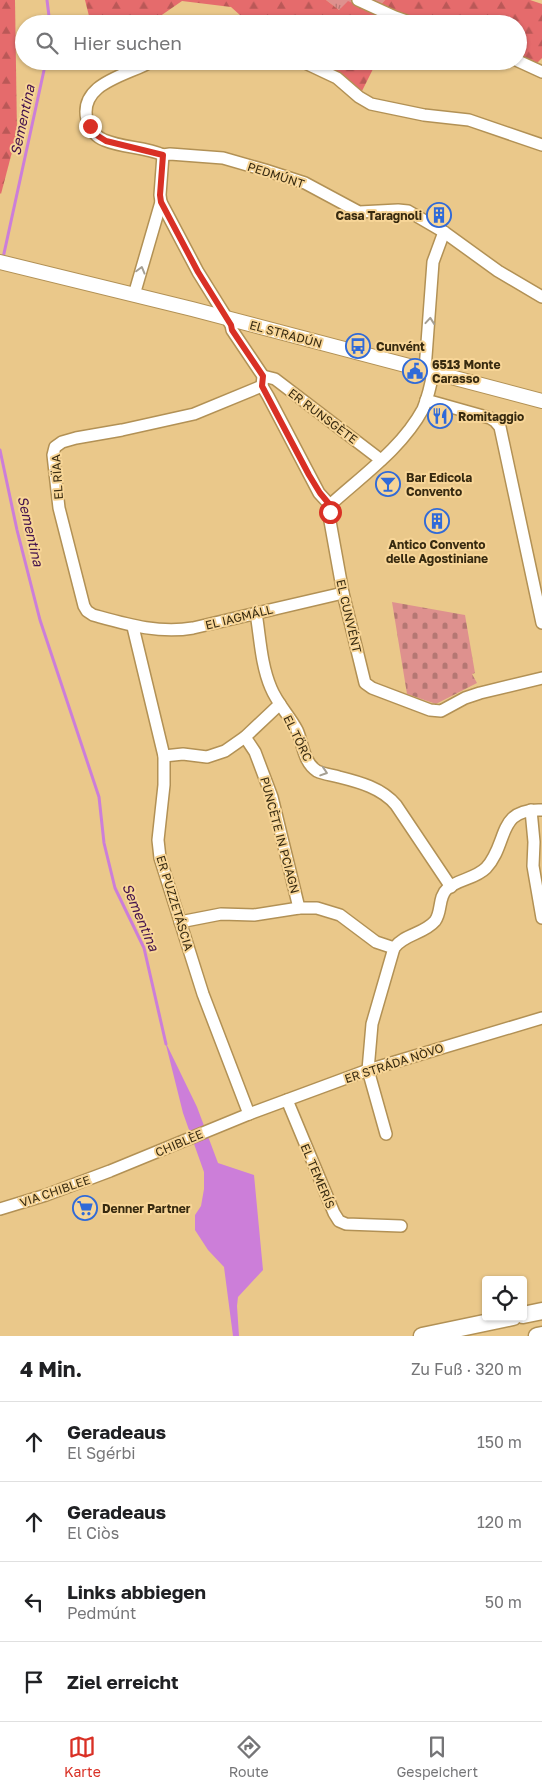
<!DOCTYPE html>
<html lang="de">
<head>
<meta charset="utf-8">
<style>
  :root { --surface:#fff; --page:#f6f6f6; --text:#202124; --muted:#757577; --line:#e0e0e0; --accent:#d93025 }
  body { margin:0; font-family:"Golos Text",sans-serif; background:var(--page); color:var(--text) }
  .controls { position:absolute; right:15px; bottom:15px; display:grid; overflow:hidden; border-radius:5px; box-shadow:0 1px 4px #0004 }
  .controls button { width:45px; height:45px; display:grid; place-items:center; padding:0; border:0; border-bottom:1px solid var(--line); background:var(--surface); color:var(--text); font:25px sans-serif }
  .stop { position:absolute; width:15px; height:15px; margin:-11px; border:4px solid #d93025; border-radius:50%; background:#fff }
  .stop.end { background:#d93025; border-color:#fff; box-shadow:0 1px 5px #0008 }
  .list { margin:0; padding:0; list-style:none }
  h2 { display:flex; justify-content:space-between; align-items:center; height:65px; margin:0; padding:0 20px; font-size:21px }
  h2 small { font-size:16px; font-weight:400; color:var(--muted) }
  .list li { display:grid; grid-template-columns:32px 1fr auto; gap:15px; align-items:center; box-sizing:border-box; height:80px; padding:0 20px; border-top:1px solid var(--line) }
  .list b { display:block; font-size:19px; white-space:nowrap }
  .list p { margin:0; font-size:16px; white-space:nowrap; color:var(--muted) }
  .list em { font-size:16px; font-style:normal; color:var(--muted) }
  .icon { flex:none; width:28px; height:28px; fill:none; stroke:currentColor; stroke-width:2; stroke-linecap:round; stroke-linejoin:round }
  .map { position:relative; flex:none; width:542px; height:1336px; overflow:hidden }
  .search { position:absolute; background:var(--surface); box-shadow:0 1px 4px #0004; left:15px; right:15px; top:15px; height:55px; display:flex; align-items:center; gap:12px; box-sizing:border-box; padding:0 18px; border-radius:28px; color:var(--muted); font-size:19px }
  .sheet { height:385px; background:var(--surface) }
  nav { display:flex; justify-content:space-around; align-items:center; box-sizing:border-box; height:70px; border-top:1px solid var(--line); background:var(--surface); font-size:14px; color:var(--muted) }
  nav a { display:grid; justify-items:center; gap:2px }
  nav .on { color:var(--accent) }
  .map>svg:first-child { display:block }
</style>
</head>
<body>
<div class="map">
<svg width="542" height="1336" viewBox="0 0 542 1336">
  <defs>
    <pattern id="grass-tufts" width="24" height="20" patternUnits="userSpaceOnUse" patternTransform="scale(1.25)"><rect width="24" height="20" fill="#de918e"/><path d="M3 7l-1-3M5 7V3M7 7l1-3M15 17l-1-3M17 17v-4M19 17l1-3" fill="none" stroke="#b57773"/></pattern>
    <pattern id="forest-firs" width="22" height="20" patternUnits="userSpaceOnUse" patternTransform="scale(1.25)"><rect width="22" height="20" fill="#e56b6c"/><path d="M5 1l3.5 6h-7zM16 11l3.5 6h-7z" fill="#ba5857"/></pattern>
    <pattern id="cemetery-stones" width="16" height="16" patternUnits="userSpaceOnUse" patternTransform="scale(1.25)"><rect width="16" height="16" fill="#de918e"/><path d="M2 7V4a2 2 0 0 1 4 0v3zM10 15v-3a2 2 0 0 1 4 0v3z" fill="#b57773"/></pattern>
  </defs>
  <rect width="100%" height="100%" fill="#eac88a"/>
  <!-- grass -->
  <polygon fill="url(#grass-tufts)" points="326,0 385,0 374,13 339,10"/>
  <!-- forest -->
  <g fill="url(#forest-firs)">
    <polygon points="0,0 15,0 17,133 1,194 0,193"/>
    <polygon points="85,0 326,0 339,10 348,1 374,13 385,0 530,0 542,4 542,58 533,67 518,61 518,24 250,24 231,7 182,1 156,19 155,24 91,24"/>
    <polygon points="301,61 427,61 375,65 359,97"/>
  </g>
  <!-- cemetery -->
  <polygon fill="url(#cemetery-stones)" points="392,602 465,615 475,673 472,674 477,683 436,704 407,694"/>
  <!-- water -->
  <polygon fill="#cc7ed9" points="165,1041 197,1107 218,1163 254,1175 263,1270 238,1297 237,1306 239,1336 233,1336 224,1267 208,1250 195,1230 195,1215 201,1206 204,1189 204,1172 183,1113"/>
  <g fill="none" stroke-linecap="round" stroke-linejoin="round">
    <!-- stream -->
    <g stroke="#cc7ed9" stroke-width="3">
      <polyline points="47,0 50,24"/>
      <polyline points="3,258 46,61"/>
      <polyline points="0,450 17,530 40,620 99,797 104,843 115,888 144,948 166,1044"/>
    </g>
    <defs>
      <g id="minor">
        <polyline points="358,0 395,17 415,24"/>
        <path d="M152 61C130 75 78 82 87 120 90 128 96 137 104 140 123 148 145 147 163 155L170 154 223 158 265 170 305 183 359 212 398 210 408 211 444 232 498 271 542 297"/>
        <polyline points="301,61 337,78 359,97 371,104 424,115 469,120 542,145"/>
        <polyline points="518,61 542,72"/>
        <polyline points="163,155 160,195 161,202 198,272 231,325 232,330 263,376 262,386 268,396 319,493 330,505"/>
        <polyline points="134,295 161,202"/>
        <polyline points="425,370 433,262 444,232"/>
        <path d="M433 372C431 384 428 397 423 409 402 448 363 475 330 505V521L343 593 365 683 372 688 430 710 441 711 465 698 480 693 542 678"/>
        <polyline points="263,376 275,379 381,460"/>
        <path d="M262 386 194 414 122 430 76 438 62 442 55 447 53 455 59 508 84 606 87 611 93 615C126 624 158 634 193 628L343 593"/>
        <polyline points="426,400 490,418 495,421 500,427 542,623"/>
        <path d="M256 613C260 637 261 665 271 688 277 703 289 715 297 730 303 743 303 762 317 771 323 774 332 775 339 777 359 782 382 788 396 805L451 887"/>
        <polyline points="133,627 164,756 164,785 158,840 160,858 203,994 249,1114"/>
        <polyline points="245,737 255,752 272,797 299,908"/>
        <polyline points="164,756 183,754 207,757 225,751 245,737 280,704"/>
        <polyline points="531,810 534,842 533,866 542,918"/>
        <polyline points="180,922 221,914 254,915 299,908 317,908 340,915 376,942 394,948"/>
        <polyline points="287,1100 334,1213 339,1221 346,1224 401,1226"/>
        <path d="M386 1134 368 1070 372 1024 394 948C404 934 424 934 435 921 442 912 438 897 447 889 458 879 475 879 486 868 509 843 496 808 542 810"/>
        <polyline points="0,1209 46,1195 110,1171 249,1114 368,1070 542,1018"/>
      </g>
      <polyline id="major" points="0,262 192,309 542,401"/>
      <g id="highway">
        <polyline points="523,1315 542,1311"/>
        <polyline points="422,1336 513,1317"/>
        <polyline points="537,1336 542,1335"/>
      </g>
    </defs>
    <!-- minor casing -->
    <use href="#minor" stroke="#b29155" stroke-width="14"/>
    <!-- major casing -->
    <use href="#major" stroke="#b29155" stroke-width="16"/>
    <!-- highway casing -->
    <use href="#highway" stroke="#b29155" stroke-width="19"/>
    <!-- minor -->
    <use href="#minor" stroke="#fff" stroke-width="11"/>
    <!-- major -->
    <use href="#major" stroke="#fff" stroke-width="14"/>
    <!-- highway -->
    <use href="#highway" stroke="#fff" stroke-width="16"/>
  </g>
  <!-- one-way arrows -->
  <defs><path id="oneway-chevron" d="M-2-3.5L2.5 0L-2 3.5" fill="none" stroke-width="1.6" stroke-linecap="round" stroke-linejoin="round" transform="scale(1.25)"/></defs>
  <g stroke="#a59f93">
    <use href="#oneway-chevron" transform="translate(141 270) rotate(-75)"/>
    <use href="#oneway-chevron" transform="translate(430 321) rotate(-85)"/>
    <use href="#oneway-chevron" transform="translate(324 772) rotate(18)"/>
  </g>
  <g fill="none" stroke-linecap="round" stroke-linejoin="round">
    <!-- route -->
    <polyline stroke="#d93025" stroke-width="6" points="90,126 98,136 106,141 163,155 160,195 161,202 198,272 231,325 232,330 263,376 262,386 309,475 320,493 330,505 330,512"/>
  </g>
  <!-- icons -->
  <defs>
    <symbol id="building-ring" viewBox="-11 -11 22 22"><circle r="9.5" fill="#f7d597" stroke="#306ad8" stroke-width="1.5"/><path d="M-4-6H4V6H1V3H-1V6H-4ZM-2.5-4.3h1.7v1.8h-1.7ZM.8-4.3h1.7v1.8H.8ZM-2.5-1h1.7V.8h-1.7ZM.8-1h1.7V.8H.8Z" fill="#306ad8"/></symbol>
    <symbol id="bus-ring" viewBox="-11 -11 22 22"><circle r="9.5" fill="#f7d597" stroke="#306ad8" stroke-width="1.5"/><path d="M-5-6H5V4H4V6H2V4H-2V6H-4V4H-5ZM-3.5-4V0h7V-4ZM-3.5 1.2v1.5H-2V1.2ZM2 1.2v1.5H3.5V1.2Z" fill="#306ad8"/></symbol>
    <symbol id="civic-ring" viewBox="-11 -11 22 22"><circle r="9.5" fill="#f7d597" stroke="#306ad8" stroke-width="1.5"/><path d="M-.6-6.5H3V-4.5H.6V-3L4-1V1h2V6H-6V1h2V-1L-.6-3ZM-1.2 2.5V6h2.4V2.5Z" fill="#306ad8"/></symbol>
    <symbol id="restaurant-ring" viewBox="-11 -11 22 22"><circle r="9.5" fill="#f7d597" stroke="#306ad8" stroke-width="1.5"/><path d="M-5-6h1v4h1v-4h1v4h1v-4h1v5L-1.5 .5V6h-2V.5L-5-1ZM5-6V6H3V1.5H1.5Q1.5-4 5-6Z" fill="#306ad8"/></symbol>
    <symbol id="bar-ring" viewBox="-11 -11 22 22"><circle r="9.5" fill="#f7d597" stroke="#306ad8" stroke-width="1.5"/><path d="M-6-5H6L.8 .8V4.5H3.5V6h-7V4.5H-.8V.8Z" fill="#306ad8"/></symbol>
    <symbol id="supermarket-ring" viewBox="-11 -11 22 22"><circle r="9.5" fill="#f7d597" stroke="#306ad8" stroke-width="1.5"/><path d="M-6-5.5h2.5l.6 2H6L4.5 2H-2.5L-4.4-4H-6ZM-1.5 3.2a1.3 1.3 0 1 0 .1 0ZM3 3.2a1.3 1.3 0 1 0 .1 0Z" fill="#306ad8"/></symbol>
  </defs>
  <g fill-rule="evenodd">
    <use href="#building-ring" x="425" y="201" width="28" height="28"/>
    <use href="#bus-ring" x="344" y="332" width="28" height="28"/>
    <use href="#civic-ring" x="401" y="357" width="28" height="28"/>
    <use href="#restaurant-ring" x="426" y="402" width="28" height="28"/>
    <use href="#bar-ring" x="374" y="470" width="28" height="28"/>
    <use href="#building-ring" x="423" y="507" width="28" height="28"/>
    <use href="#supermarket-ring" x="71" y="1194" width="28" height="28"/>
  </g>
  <g text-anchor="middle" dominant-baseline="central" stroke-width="4" stroke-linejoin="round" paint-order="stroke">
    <!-- street labels -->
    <g font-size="12" fill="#372a10" stroke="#f7d597">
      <text transform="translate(276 175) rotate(18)">PEDMÚNT</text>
      <text transform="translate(286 334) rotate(15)">EL STRADÚN</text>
      <text transform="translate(323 416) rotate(37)">ER RUNSGÈTE</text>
      <text transform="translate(57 477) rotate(-94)">EL RÏAA</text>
      <text transform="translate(349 616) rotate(77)">EL CUNVÉNT</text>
      <text transform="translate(239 617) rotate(-14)">EL IAGMÁLL</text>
      <text transform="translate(298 738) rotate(64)">EL TÖRC</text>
      <text transform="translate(280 835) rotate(75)">PUNCÈTE IN PCIAGN</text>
      <text transform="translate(175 903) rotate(73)">ER PUZZETÁSCIA</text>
      <text transform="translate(394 1063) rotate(-18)">ER STRÁDA NÒVO</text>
      <text transform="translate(179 1143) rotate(-23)">CHIBLÈE</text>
      <text transform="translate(318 1176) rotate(67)">EL TEMERÍS</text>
      <text transform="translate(55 1191) rotate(-19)">VIA CHIBLEE</text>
    </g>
    <!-- poi labels -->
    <g font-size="12" font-weight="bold" fill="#372a10" stroke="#f7d597" text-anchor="start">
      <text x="422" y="215" text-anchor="end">Casa Taragnoli</text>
      <text x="376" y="346">Cunvént</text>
      <text x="432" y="364">6513 Monte<tspan x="432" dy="14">Carasso</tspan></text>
      <text x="458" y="416">Romitaggio</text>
      <text x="406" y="477">Bar Edicola<tspan x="406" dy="14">Convento</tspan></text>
      <text x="437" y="544" text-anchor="middle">Antico Convento<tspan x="437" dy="14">delle Agostiniane</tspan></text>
      <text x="102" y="1208">Denner Partner</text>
    </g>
    <!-- water labels -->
    <g font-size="14" font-style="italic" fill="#44134d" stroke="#f7d597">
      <text transform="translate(22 120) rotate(-78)">Sementina</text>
      <text transform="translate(31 531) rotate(77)">Sementina</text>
      <text transform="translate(141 917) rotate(67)">Sementina</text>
    </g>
  </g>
</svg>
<div class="controls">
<button><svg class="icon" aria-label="locate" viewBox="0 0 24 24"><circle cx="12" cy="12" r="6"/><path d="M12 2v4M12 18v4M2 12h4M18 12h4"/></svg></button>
</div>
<div class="stop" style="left:330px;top:512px"></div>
<div class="stop end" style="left:90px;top:126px"></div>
<div class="search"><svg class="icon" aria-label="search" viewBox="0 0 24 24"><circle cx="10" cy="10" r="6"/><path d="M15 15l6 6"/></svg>Hier suchen</div>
</div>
<section class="sheet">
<h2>4 Min.<small>Zu Fuß · 320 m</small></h2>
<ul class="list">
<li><svg class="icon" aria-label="ahead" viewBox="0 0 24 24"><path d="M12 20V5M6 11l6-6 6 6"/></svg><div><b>Geradeaus</b><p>El Sgérbi</p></div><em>150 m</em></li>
<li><svg class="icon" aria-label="ahead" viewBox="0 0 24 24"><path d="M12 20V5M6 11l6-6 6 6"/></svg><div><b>Geradeaus</b><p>El Ciòs</p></div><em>120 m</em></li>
<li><svg class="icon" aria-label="left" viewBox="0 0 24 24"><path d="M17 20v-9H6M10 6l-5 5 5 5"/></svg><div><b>Links abbiegen</b><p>Pedmúnt</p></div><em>50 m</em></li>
<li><svg class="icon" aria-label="arrive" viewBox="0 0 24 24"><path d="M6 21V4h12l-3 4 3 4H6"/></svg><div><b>Ziel erreicht</b></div></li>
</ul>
</section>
<nav>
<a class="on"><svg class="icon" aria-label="map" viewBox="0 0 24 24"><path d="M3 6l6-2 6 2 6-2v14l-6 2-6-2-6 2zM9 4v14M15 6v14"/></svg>Karte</a>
<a><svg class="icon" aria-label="directions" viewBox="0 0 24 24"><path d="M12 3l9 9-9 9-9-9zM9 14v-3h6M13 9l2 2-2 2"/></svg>Route</a>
<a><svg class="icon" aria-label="saved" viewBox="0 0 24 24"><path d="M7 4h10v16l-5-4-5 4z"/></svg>Gespeichert</a>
</nav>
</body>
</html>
